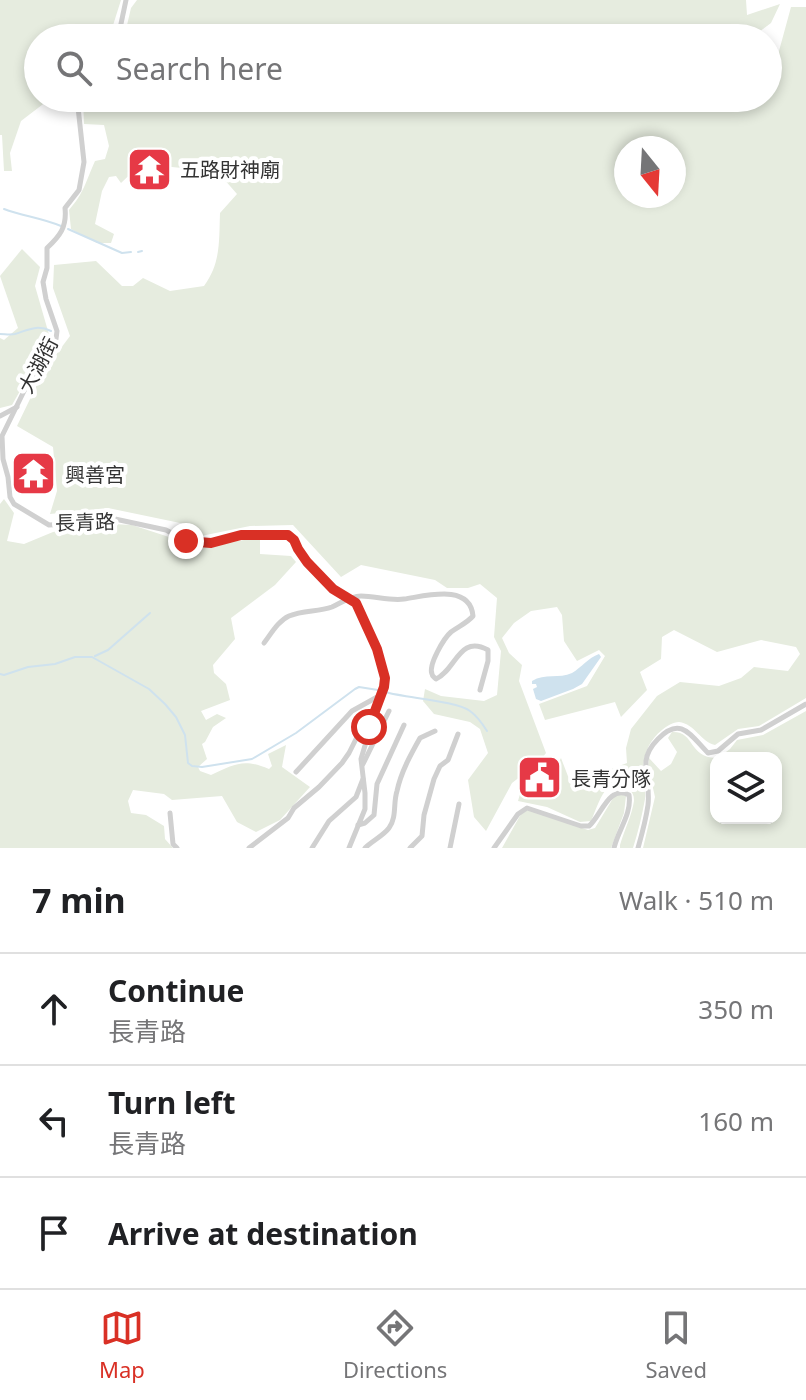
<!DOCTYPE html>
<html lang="en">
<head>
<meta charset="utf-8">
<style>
  :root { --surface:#fff; --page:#f2f2f2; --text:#202124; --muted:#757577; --line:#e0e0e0; --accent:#d93025 }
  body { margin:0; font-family:"Noto Sans","Noto Sans TC",sans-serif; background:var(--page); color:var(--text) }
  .controls { position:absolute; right:24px; bottom:24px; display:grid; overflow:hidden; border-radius:16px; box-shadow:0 4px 12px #0003 }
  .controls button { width:72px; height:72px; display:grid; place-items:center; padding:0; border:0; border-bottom:2px solid var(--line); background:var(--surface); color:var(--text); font:40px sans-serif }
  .compass { position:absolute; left:614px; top:136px; width:72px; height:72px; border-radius:50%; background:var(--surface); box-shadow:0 4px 12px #0003; rotate:162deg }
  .stop { position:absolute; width:24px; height:24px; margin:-18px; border:6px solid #d93025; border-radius:50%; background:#fff }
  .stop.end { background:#d93025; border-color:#fff; box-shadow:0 2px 8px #0008 }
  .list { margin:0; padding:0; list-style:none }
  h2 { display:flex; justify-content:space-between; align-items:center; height:104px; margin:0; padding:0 32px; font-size:34px }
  h2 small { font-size:26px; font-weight:400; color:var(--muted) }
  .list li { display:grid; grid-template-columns:52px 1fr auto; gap:24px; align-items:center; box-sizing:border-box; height:112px; padding:0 32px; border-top:2px solid var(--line) }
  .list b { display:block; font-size:30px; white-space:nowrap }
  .list p { margin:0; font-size:26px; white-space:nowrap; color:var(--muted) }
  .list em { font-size:26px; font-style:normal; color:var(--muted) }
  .icon { flex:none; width:44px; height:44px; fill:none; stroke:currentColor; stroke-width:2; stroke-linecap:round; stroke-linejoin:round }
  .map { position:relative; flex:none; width:806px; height:848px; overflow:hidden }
  .search { position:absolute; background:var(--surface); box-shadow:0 4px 12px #0003; left:24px; right:24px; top:24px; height:88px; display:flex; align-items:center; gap:20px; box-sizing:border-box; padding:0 28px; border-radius:44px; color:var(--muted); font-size:30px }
  .sheet { height:440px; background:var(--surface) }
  nav { display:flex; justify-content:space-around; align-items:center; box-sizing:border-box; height:112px; border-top:2px solid var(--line); background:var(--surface); font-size:22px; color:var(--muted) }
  nav a { display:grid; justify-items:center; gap:4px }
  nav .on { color:var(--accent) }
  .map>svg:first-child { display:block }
</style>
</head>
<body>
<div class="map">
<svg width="806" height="848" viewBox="0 0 806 848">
  <rect width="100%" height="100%" fill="#fff"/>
  <!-- green -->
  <g fill="#e6ecdf" fill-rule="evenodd">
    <polygon points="0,0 121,0 109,38 38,38 38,98 51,98 21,121 10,153 12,171 4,171 2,135 0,135"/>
    <polygon points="137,0 746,0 747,15 780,4 771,23 751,38 124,38 131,8"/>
    <path d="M791 7H806V698L759 726 738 729 715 745C701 742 695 724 679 722 673 722 667 726 662 730 646 743 642 760 643 780 644 787 646 792 645 799 642 816 638 832 633 848H620V845C624 831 632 815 634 801 635 785 614 781 605 791 599 799 595 812 591 821L580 822 547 807 518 801 522 787 532 793 559 784 555 769 561 758 571 784 627 763 626 748 631 729 657 696 680 682 719 686 741 678 754 667 788 671 800 654 796 647 761 640 717 652 674 630 662 637 661 659 640 672 647 690 621 717 615 702 545 720 539 704 587 686 605 656 599 650 577 661 564 641 562 615 557 607 531 611 514 623 502 638 509 653 522 665 519 681 546 753 539 762 512 783 486 831 474 817 468 780 488 753 480 729 470 722 434 714 423 701 425 689 441 696 484 701 497 695 501 651 494 637 497 598 480 584 468 588H447L435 580 361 565 341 577 293 525 250 526 201 536 185 524 108 508 50 514 57 491 53 447 17 426 43 372 70 336 53 288 54 265 96 261 122 286H133L143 278 170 291 204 286C221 263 219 240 220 213L237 194 223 178 182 168 141 164 121 183 116 176 109 177 102 191 95 224 114 234 111 243H97L71 229 69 210C84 193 86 181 95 161L105 159 109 146 104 125 84 124 83 98H768V64L776 62ZM626 148H674V196H626Z"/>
    <polygon points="22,249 40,267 35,286 50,338 12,405 0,408 0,338 4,340 18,328 0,276"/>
    <path d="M4 499 14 513 7 541 24 544 53 532 91 523 132 525 169 537 189 547 260 538V554L291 556 296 562 275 585 231 618 235 639 213 665 214 673 226 684 230 700 201 711 206 720 217 714 226 718 213 727 205 742 202 744 207 759 198 767 200 771 211 775C235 764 243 758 269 769L272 766 268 754 286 745 282 767 310 787 280 820 256 832 237 822 222 796 172 800 164 794 133 790 128 801 131 813 146 815 164 826 165 839 173 848H0V504Z"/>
    <path d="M806 711V848H643L655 797 648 766 649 758 661 771 671 764 677 752 668 738 672 732C695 731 688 757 716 758V818H776V758H718L730 749 737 740 763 735Z"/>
    <polygon points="620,794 626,796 624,813 611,848 502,848 521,814 528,810 588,830 595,828 615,795"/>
  </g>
  <!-- water -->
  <path fill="#cfe2ee" d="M599 654 601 657 582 684 573 689 541 701 536 699 533 689 537 687 536 684H532V681C545 673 559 679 572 673 582 667 588 658 599 654Z"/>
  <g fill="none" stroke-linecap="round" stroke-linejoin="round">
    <!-- stream -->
    <g stroke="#cfe2ee" stroke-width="2">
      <path d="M4 209C23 216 42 218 61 226"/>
      <polyline points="68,229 122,253 131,252"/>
      <polyline points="138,252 142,251"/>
      <path d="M0 334C5 334 10 335 15 334 28 330 37 324 51 331"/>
      <polyline points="95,656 108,650 150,613"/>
      <polyline points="0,674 4,675 28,667 55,664 75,657 92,657 149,689 165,704 176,717 185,735 188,763 192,766 202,767 252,759 296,733 355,689 359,687 378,690"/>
      <path d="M385 692C406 698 456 701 470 711 477 716 482 723 487 731"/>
    </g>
    <!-- minor -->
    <g stroke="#d0d0d0" stroke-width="5">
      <polyline points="118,38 126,0"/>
      <path d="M77 98 84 162 79 190 65 208C67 227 60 236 47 248V268L43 282 46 299 57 331 56 339 28 383 2 436 3 459 8 477 10 497 14 504 49 525 66 524 80 519H115L166 530 186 541 198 542 211 543 241 535H288L294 540 298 549 307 562 333 589 350 598 359 608 377 649 385 678 361 759 365 793V809L349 848"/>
      <polyline points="0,416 17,407"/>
      <path d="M264 643C271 634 278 621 289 616 303 610 318 612 332 607 341 603 350 596 361 596 375 596 390 601 404 599 426 596 470 583 473 616 467 623 459 626 451 632 444 638 428 665 432 674 432 676 434 677 436 679 456 670 459 634 488 650V661L480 690"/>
      <polyline points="363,764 389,711"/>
      <polyline points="296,772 352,711 379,696"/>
      <polyline points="170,813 173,844 177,848"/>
      <polyline points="358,825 365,823 374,815 377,784 404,725"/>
      <polyline points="249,848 288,818 294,808 319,787 342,763 349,753 365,721 373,715"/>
      <polyline points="312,848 329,821 356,797 363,779"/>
      <path d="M365 848C372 841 383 836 389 828 397 817 393 803 397 791 401 772 411 754 420 738L435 731"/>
      <polyline points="410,848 422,836 424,815 434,779 440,766 448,760 458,734"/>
      <polyline points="450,848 459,804"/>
      <path d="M494 848 518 814 527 808 581 826H589C601 816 609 784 629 795 632 814 618 830 614 848"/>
      <path d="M638 848C642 834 646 819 648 805 650 789 645 775 646 761 647 752 652 745 658 739 681 715 691 736 708 753L718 751 738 734 761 730 806 704"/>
    </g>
  </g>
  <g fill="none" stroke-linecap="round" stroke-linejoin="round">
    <!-- route -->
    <polyline stroke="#d93025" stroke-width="10" points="186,541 211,543 241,535 288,535 294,540 298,549 307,562 333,589 356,603 377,649 385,678 384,687 369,727"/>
  </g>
  <!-- icons -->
  <defs>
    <symbol id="temple-square" viewBox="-11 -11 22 22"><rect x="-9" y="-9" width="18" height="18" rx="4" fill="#e63946" stroke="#fff"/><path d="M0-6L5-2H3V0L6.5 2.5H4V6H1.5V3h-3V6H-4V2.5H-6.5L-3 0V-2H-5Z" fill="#fff"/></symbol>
    <symbol id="civic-square" viewBox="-11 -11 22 22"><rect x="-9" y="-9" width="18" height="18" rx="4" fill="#e63946" stroke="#fff"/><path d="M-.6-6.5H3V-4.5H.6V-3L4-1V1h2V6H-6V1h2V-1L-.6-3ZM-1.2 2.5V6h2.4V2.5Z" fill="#fff"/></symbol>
  </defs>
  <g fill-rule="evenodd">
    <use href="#temple-square" x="124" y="144" width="51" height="51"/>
    <use href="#temple-square" x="8" y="448" width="51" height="51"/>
    <use href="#civic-square" x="514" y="752" width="51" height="51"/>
  </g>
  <g text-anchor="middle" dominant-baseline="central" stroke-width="8" stroke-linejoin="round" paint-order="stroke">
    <!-- poi labels -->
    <g font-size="20" fill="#333" stroke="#fff" text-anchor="start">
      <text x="180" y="169">五路財神廟</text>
      <text x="65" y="474">興善宮</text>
      <text x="571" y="778">長青分隊</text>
    </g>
    <!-- street labels -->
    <g font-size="20" fill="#333" stroke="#fff">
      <text transform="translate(38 365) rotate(-62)">大湖街</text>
      <text transform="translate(85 522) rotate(-2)">長青路</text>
    </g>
  </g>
</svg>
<div class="controls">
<button><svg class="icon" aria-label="layers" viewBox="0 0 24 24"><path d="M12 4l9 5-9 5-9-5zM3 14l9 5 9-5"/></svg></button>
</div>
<svg class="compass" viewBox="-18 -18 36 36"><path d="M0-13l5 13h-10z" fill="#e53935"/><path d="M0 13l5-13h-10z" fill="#757577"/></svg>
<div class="stop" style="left:369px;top:727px"></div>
<div class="stop end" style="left:186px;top:541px"></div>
<div class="search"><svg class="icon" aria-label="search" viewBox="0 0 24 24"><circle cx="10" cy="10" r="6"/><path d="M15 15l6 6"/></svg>Search here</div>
</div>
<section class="sheet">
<h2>7 min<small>Walk · 510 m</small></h2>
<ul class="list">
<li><svg class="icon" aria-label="ahead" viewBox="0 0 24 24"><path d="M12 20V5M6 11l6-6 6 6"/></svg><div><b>Continue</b><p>長青路</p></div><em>350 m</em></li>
<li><svg class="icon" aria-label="left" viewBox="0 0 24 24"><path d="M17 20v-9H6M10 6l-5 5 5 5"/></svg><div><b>Turn left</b><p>長青路</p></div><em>160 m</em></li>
<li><svg class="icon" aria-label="arrive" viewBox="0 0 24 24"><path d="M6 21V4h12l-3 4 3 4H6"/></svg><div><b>Arrive at destination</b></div></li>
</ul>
</section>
<nav>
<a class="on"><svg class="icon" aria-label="map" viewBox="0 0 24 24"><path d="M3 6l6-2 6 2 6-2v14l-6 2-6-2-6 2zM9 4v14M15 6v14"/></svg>Map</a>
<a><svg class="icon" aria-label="directions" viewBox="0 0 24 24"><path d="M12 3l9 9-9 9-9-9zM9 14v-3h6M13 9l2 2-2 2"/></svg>Directions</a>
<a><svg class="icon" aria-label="saved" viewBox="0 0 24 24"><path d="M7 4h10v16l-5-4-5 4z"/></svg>Saved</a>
</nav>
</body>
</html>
